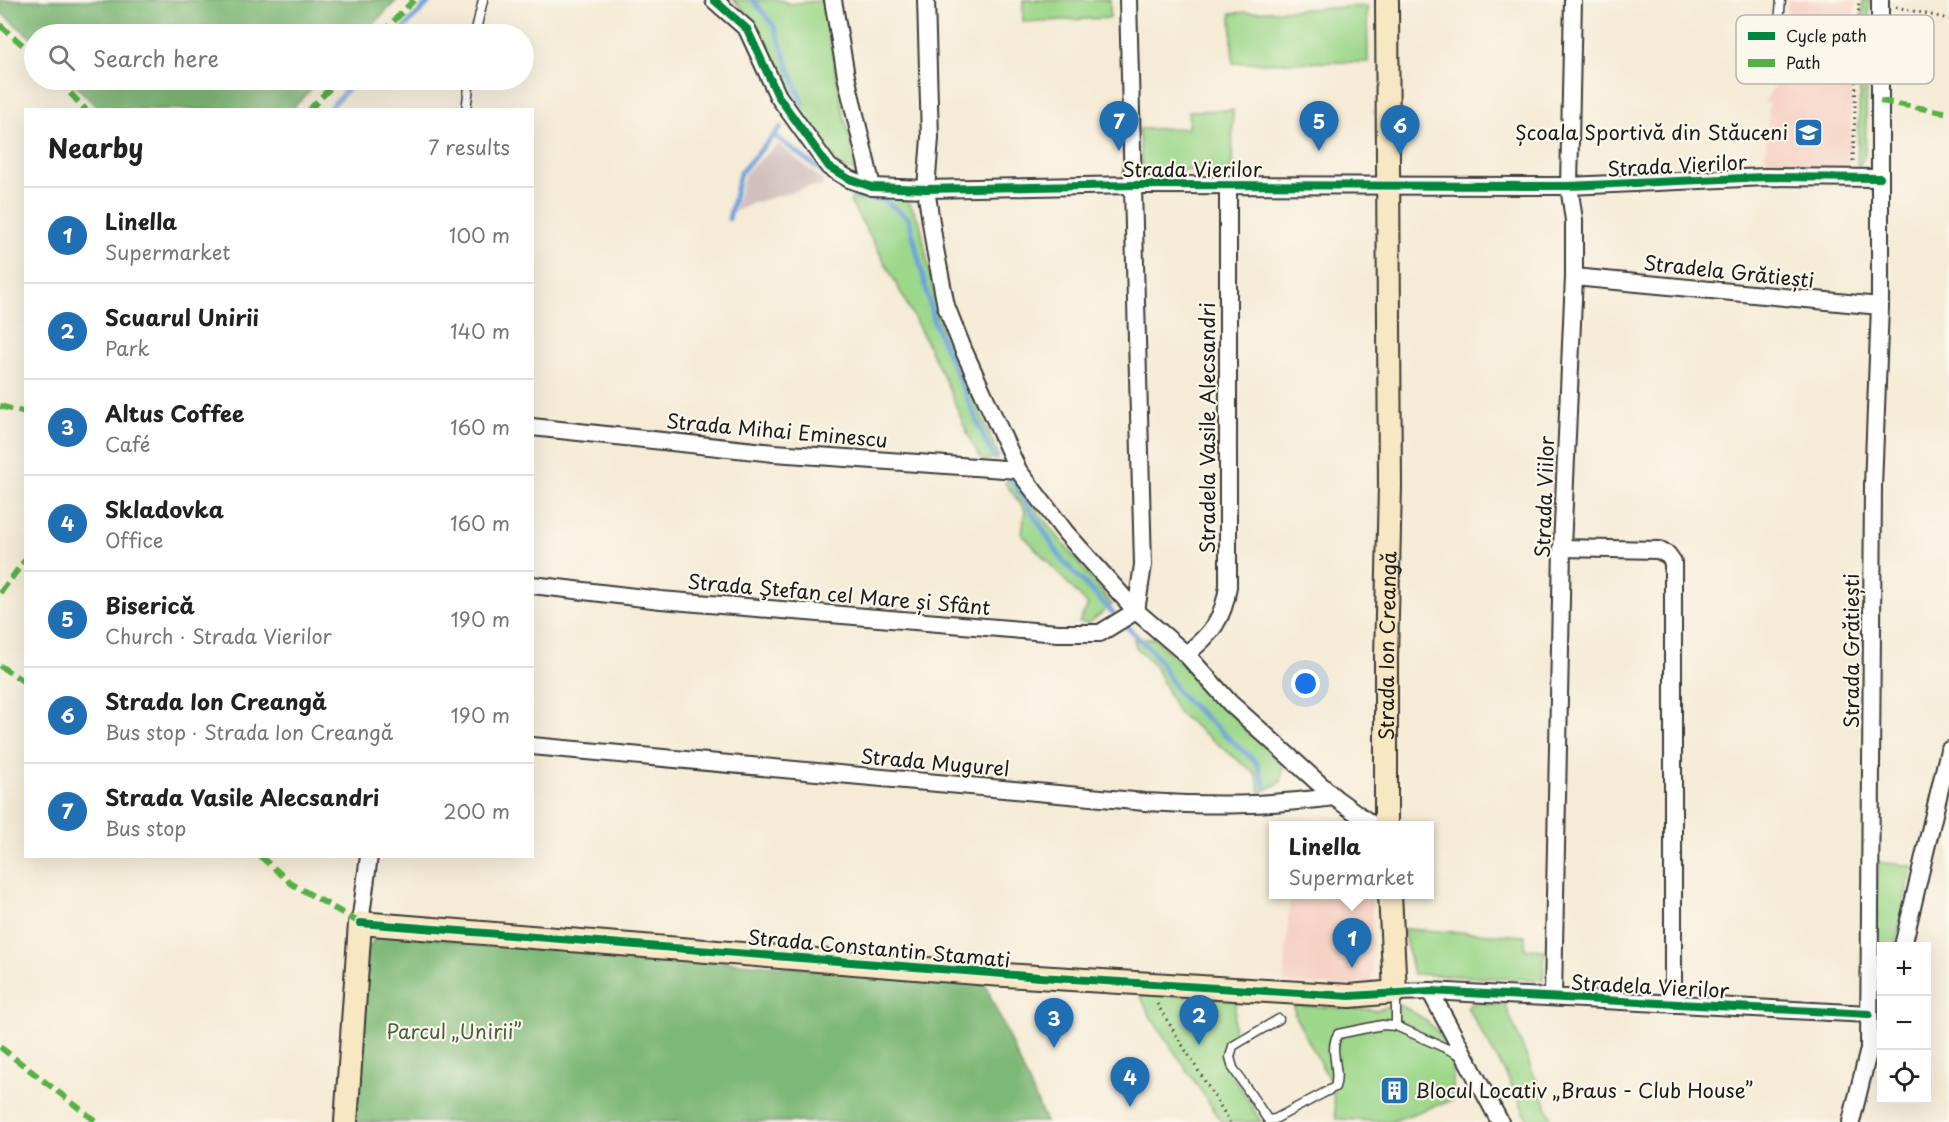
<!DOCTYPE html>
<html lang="en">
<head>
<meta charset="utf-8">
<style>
  :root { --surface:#fff; --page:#f6f6f6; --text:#222; --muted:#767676; --line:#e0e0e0; --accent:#1f6fb2 }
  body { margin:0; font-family:"Playpen Sans",sans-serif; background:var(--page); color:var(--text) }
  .controls { position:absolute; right:18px; bottom:18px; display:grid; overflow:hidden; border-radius:0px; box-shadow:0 6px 24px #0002 }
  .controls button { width:54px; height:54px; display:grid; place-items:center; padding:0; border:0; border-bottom:2px solid var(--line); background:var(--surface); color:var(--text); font:30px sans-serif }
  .you { position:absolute; left:1306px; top:684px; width:21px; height:21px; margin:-15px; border:4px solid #fff; border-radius:50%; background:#1a73e8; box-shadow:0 0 0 9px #1a73e833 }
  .badge { display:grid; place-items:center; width:39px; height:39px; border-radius:50%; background:var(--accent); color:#fff; font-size:20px; font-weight:700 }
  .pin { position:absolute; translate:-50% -50px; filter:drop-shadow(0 2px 3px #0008) }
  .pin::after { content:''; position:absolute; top:32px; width:21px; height:18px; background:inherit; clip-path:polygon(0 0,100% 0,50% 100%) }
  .popup { position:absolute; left:1269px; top:821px; width:165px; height:78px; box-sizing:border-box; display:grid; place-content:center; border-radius:0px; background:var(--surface); filter:drop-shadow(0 2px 4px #0005); font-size:20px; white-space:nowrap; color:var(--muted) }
  .popup b { font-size:22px; color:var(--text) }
  .popup::after { content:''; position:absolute; left:50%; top:100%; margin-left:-12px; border:12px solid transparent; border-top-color:var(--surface) }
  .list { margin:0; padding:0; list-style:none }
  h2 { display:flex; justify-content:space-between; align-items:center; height:78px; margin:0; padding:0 24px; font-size:26px }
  h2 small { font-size:20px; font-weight:400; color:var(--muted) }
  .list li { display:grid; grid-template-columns:39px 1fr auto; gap:18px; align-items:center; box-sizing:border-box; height:96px; padding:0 24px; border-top:2px solid var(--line) }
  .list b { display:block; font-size:22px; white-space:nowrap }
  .list p { margin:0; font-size:20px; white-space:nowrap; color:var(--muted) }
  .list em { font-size:20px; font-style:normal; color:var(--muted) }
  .icon { flex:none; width:33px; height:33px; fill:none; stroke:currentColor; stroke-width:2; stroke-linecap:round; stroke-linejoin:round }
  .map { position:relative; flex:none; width:1949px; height:1122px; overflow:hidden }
  .search { position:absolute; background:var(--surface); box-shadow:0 6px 24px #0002; left:24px; top:24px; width:510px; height:66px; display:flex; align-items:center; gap:15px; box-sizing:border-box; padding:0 21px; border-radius:33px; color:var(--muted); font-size:22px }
  .panel { position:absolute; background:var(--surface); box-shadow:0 6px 24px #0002; left:24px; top:108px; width:510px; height:750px; border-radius:0px }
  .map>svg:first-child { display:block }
</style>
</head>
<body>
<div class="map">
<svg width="1949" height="1122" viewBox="0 0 1949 1122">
  <rect width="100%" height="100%" fill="#fbf7ec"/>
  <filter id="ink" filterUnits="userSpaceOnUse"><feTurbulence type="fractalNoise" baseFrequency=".0167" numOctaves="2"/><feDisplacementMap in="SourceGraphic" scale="12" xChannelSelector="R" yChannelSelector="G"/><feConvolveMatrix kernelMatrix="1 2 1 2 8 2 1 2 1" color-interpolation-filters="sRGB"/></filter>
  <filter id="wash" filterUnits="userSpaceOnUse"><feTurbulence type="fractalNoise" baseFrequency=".008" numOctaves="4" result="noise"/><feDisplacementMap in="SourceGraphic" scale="24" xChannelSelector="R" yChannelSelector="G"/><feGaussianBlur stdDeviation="1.35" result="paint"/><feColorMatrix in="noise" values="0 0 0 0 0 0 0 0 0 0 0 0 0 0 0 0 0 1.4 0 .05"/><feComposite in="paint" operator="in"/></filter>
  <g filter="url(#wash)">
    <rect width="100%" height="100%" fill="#f5ebd6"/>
    <!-- built -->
    <g fill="#f6d2c4">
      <polygon points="1788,0 1855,0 1849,173 1770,171 1765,161 1769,103 1764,103 1783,71"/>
      <polygon points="1290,895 1372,895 1372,987 1284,983"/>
    </g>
    <!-- industrial -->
    <polygon fill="#d1bfbe" points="778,144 824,181 821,187 809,187 753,203 734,212 745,173"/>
    <!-- green -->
    <g fill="#9dd78a" stroke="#5c7a53" stroke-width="1.5">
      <polygon points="733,0 781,0 789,4 823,0 843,113 860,173 839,166 794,104 754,20"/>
      <polygon points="1023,0 1110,0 1110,18 1023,22"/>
      <polygon points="1863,0 1869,0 1865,155 1857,170"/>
      <polygon points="1367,6 1368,62 1233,63 1231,13"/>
      <polygon points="1233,110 1232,168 1227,170 1142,170 1139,129 1188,128 1189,111"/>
      <path d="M856 192 895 196 908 201 920 222 938 317 999 456 983 461C966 437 958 408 946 382 916 321 886 261 850 202Z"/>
      <polygon points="1015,476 1038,512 1112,605 1089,623 1079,622 1088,605 1022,534 1025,510 1005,483"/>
      <polygon points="1155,638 1283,766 1281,782 1260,793 1256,774 1178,713 1155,666 1136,647 1134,639"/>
      <polygon points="1877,862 1912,866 1895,946 1882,946 1881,1013 1874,1028"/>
      <polygon points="1403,929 1525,936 1525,949 1545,950 1543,980 1413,974"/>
      <polygon points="1139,993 1236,1000 1233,1032 1223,1058 1261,1122 1222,1122 1150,1016"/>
      <polygon points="1474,1003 1505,1004 1553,1122 1529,1122 1506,1074 1467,1007"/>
      <path d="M1397 1004C1443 1024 1458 1052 1452 1100L1390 1122 1336 1119 1332 1085 1295 1016 1294 1005 1377 1010Z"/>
    </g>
    <!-- forest -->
    <g fill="#7eb876" stroke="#4d6a49" stroke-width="1.5">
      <polygon points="0,0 397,0 364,34 34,34 34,40 0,12"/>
      <polygon points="71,80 320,80 291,110 98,109"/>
      <polygon points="379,934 977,982 986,986 1046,1122 354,1122 366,949"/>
    </g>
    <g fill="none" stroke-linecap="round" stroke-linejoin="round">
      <!-- stream -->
      <g stroke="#6fa2db" stroke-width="5">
        <polyline points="753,0 774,26 803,105"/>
        <polyline points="398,34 431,0"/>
        <polyline points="328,110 356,80"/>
        <polyline points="781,127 774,135 858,199 884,200 909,219 934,322 987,444 996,459"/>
        <polyline points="729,219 740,173 774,135"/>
        <polyline points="1010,478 1063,561 1113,613"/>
        <polyline points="1128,628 1155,654 1179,694 1257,763 1265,787"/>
      </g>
    </g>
  </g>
  <g filter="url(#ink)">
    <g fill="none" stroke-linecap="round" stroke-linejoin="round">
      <defs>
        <g id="lane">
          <polyline points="475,34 483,0"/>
          <polyline points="1774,78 1781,0"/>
          <polyline points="466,110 470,80"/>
          <path d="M1279 1019 1233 1046 1230 1057 1233 1068 1268 1120 1275 1119 1335 1087C1341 1070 1328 1050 1338 1034L1382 1025 1396 1026V994"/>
          <polyline points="1396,1026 1461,1055"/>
        </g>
        <g id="street">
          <polyline points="714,0 747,29 778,96 829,167 849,179 872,187 926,189 1133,185 1569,186 1765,177 1880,178"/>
          <polyline points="833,0 846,76 872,187"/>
          <polyline points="926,0 930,138 926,189 935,249 946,306 963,349 1018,470 1066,533 1136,611 1186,654 1230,703 1271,740 1334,797 1374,826"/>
          <polyline points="1128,0 1143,565 1136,611"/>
          <polyline points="1574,277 1880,306"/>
          <polyline points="532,427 774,453 1018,470"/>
          <polyline points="1562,548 1658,550 1668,555 1673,562 1673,1004"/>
          <polyline points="532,585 661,600 1058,633 1100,633 1136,611"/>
          <path d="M1186 654C1211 635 1224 618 1228 586V186"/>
          <path d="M532 746 1145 802C1213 806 1266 806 1334 797"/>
          <polyline points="360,923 369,856"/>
          <polyline points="1903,946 1949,750"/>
          <polyline points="1430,991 1500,1122"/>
          <polyline points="1395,992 1430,991 1869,1014"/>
          <polyline points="1553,996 1562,548 1574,277 1574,220 1569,186 1573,0"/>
          <polyline points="1851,1122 1869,1049 1873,486 1880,306 1880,0"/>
        </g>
        <g id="secondary">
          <path id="s1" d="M1386 826V658L1390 485 1387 0"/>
          <polyline points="346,1122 360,923 989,974 1350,996 1395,992 1390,894"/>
        </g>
      </defs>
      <!-- lane casing -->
      <use href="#lane" stroke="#3d3b38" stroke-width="11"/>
      <!-- street casing -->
      <use href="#street" stroke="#3d3b38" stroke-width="20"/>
      <!-- secondary casing -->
      <use href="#secondary" stroke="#3d3b38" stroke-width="26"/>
      <!-- path -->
      <g stroke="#3d3b38" stroke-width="3" stroke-dasharray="1.5 4.5" stroke-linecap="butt">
        <polyline points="1896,7 1949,19"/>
        <polyline points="1853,161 1859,0"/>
        <polyline points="1157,1004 1230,1122"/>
      </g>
      <!-- lane -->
      <use href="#lane" stroke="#fff" stroke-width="8"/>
      <!-- street -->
      <use href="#street" stroke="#fff" stroke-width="16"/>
      <!-- secondary -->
      <use href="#secondary" stroke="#f8e7c3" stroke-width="22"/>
      <!-- quiet -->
      <g stroke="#55b145" stroke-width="6" stroke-dasharray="12 6" stroke-linecap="butt">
        <polyline points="0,25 34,55"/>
        <polyline points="381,34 414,0"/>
        <polyline points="58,80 86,110"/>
        <polyline points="1880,101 1949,113"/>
        <polyline points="309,110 338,80"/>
        <polyline points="0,406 26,413"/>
        <polyline points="0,593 26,559"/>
        <polyline points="0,666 26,683"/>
        <polyline points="260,856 292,884 360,923"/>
        <polyline points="0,1047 97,1122"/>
      </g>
      <defs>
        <g id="cycleway">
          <polyline points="714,0 747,29 778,96 829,167 849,179 872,187 926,189 1133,185 1569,186 1765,177 1880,178"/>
          <polyline points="360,923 1040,977 1350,996 1430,991 1869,1014"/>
        </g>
      </defs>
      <!-- cycleway casing -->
      <use href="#cycleway" stroke="#fbf7ec" stroke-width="11"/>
      <!-- cycleway -->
      <use href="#cycleway" stroke="#00873e" stroke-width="8"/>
    </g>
  </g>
  <!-- icons -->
  <defs>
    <symbol id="school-square" viewBox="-11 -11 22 22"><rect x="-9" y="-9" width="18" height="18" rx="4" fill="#1f6fb2" stroke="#fbf7ec"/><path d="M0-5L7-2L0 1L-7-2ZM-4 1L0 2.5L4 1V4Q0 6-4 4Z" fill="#fff"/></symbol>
    <symbol id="building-square" viewBox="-11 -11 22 22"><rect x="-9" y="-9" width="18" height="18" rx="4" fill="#1f6fb2" stroke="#fbf7ec"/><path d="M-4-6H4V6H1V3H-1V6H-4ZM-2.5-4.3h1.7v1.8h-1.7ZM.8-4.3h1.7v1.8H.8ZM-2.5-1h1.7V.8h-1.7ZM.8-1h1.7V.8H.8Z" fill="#fff"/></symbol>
  </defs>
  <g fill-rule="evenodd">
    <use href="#school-square" x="1792" y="116" width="33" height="33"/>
    <use href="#building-square" x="1378" y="1074" width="33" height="33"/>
  </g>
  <g text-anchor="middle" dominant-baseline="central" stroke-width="4.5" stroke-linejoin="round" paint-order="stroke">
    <!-- poi labels -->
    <g font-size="20" fill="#1c1c1c" stroke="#fbf7ec" text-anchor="end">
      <text x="1788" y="132">Școala Sportivă din Stăuceni</text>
      <text x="1415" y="1090" text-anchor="start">Blocul Locativ „Braus - Club House”</text>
    </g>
    <!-- street labels -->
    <g font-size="20" fill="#1c1c1c" stroke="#fbf7ec">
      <text transform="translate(1677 165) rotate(-3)">Strada Vierilor</text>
      <text x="1192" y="169">Strada Vierilor</text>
      <text transform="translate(1729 271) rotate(6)">Stradela Grătiești</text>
      <text transform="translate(1207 428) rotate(-90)">Stradela Vasile Alecsandri</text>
      <text transform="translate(777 430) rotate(5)">Strada Mihai Eminescu</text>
      <text transform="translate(1544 497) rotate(-88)">Strada Viilor</text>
      <text transform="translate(839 594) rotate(5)">Strada Ştefan cel Mare și Sfânt</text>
      <text stroke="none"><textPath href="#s1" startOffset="180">Strada Ion Creangă</textPath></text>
      <text transform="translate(1851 651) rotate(-90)">Strada Grătiești</text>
      <text transform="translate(935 762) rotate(5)">Strada Mugurel</text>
      <text transform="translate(879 948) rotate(5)">Strada Constantin Stamati</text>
      <text transform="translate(1650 986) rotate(3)">Stradela Vierilor</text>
    </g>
    <!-- park labels -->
    <g font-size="20" fill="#495d42" stroke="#fbf7ec">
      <text x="454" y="1031">Parcul „Unirii”</text>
    </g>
  </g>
  <!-- legend -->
  <rect x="1736" y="15" width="198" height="69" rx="9" fill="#fbf7ec" stroke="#b8b5ae" stroke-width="1.5"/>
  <rect x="1748" y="32" width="27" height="8" fill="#00873e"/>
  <rect x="1748" y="59" width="27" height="8" fill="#55b145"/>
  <g font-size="16" fill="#1c1c1c">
    <text x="1786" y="42">Cycle path</text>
    <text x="1786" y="69">Path</text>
  </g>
</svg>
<div class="controls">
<button>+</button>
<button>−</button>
<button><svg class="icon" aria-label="locate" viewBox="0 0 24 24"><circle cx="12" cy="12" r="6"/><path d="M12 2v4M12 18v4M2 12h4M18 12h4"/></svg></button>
</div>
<div class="you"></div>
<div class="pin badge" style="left:1352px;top:968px">1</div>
<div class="popup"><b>Linella</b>Supermarket</div>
<div class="pin badge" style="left:1199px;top:1045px">2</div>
<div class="pin badge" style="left:1054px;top:1048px">3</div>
<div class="pin badge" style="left:1130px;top:1107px">4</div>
<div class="pin badge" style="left:1319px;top:151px">5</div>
<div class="pin badge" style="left:1400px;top:155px">6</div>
<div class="pin badge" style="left:1119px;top:151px">7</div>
<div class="search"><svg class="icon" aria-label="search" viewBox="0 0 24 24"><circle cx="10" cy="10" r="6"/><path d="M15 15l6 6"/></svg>Search here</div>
<section class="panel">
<h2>Nearby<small>7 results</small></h2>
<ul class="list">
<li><span class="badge">1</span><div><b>Linella</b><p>Supermarket</p></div><em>100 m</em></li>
<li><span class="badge">2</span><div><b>Scuarul Unirii</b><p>Park</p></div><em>140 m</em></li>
<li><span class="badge">3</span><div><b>Altus Coffee</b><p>Café</p></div><em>160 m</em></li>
<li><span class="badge">4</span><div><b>Skladovka</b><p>Office</p></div><em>160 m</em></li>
<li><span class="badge">5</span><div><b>Biserică</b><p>Church · Strada Vierilor</p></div><em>190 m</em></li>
<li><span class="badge">6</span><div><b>Strada Ion Creangă</b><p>Bus stop · Strada Ion Creangă</p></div><em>190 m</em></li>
<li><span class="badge">7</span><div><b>Strada Vasile Alecsandri</b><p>Bus stop</p></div><em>200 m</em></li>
</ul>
</section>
</div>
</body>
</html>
